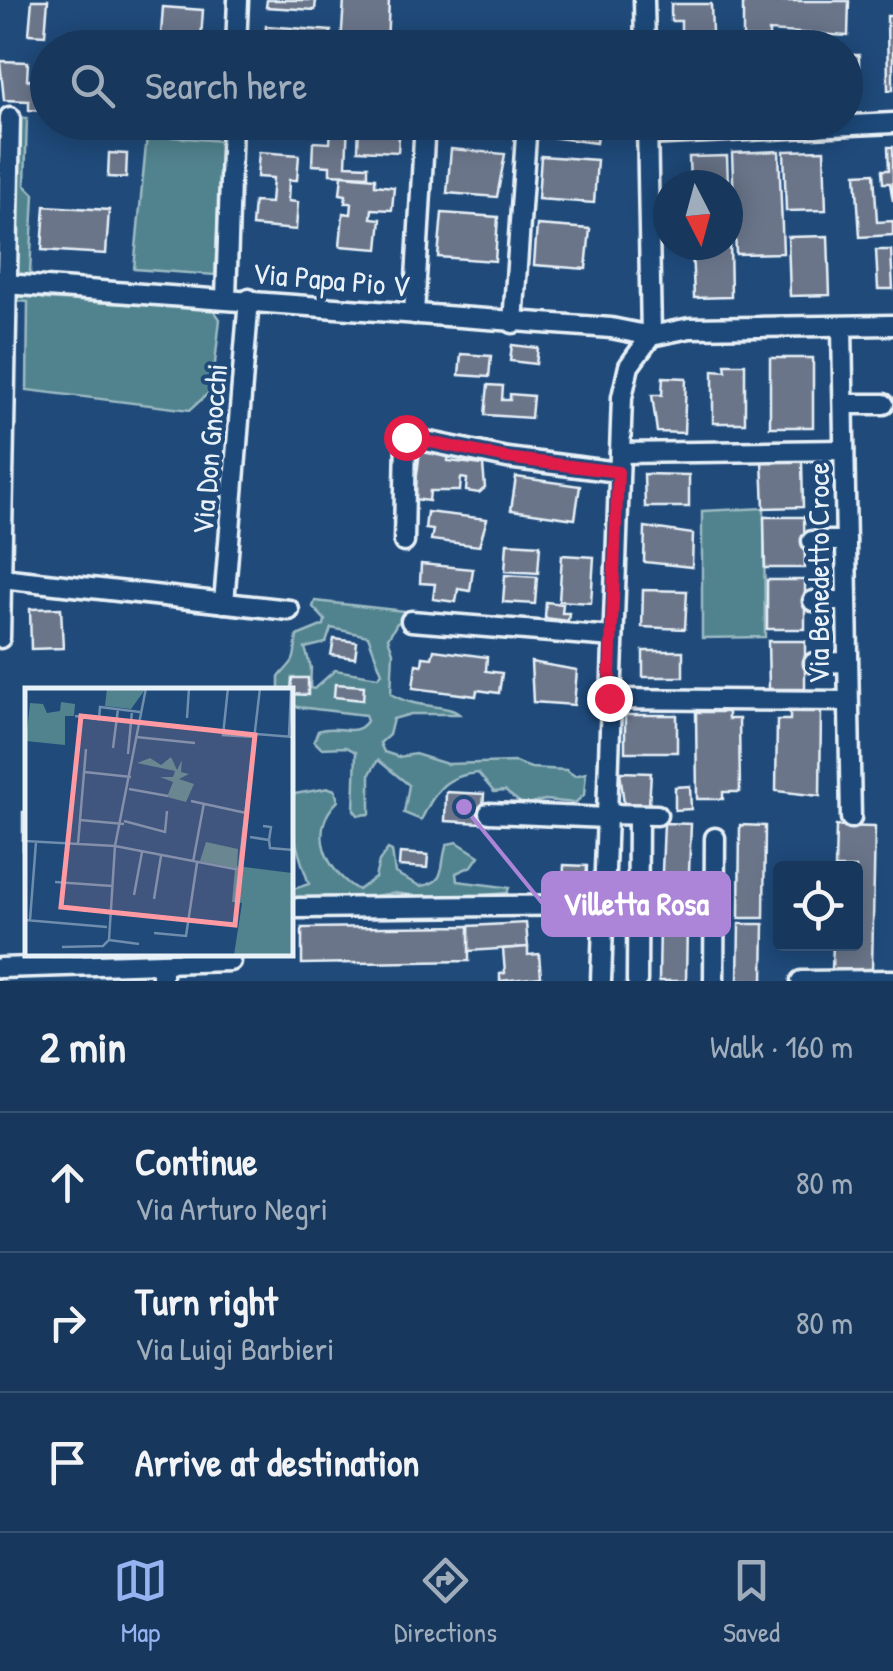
<!DOCTYPE html>
<html lang="en">
<head>
<meta charset="utf-8">
<style>
  :root { --surface:#17385c; --page:#203f62; --text:#f1f3f6; --muted:#9eacbb; --line:#365272; --accent:#95b2f1 }
  body { margin:0; font-family:"Patrick Hand",sans-serif; background:var(--page); color:var(--text) }
  .controls { position:absolute; right:30px; bottom:30px; display:grid; overflow:hidden; border-radius:10px; box-shadow:0 5px 25px #0003 }
  .controls button { width:90px; height:90px; display:grid; place-items:center; padding:0; border:0; border-bottom:2px solid var(--line); background:var(--surface); color:var(--text); font:50px sans-serif }
  .compass { position:absolute; left:653px; top:170px; width:90px; height:90px; border-radius:50%; background:var(--surface); box-shadow:0 5px 25px #0003; rotate:174deg }
  .stop { position:absolute; width:30px; height:30px; margin:-22px; border:8px solid #e11d48; border-radius:50%; background:#fff }
  .stop.end { background:#e11d48; border-color:#fff; box-shadow:0 2px 10px #0008 }
  .list { margin:0; padding:0; list-style:none }
  h2 { display:flex; justify-content:space-between; align-items:center; height:130px; margin:0; padding:0 40px; font-size:42px }
  h2 small { font-size:32px; font-weight:400; color:var(--muted) }
  .list li { display:grid; grid-template-columns:65px 1fr auto; gap:30px; align-items:center; box-sizing:border-box; height:140px; padding:0 40px; border-top:2px solid var(--line) }
  .list b { display:block; font-size:38px; white-space:nowrap }
  .list p { margin:0; font-size:32px; white-space:nowrap; color:var(--muted) }
  .list em { font-size:32px; font-style:normal; color:var(--muted) }
  .icon { flex:none; width:55px; height:55px; fill:none; stroke:currentColor; stroke-width:2; stroke-linecap:round; stroke-linejoin:round }
  .map { position:relative; flex:none; width:893px; height:981px; overflow:hidden }
  .search { position:absolute; background:var(--surface); box-shadow:0 5px 25px #0003; left:30px; right:30px; top:30px; height:110px; display:flex; align-items:center; gap:25px; box-sizing:border-box; padding:0 35px; border-radius:55px; color:var(--muted); font-size:38px }
  .sheet { height:550px; background:var(--surface) }
  nav { display:flex; justify-content:space-around; align-items:center; box-sizing:border-box; height:140px; border-top:2px solid var(--line); background:var(--surface); font-size:28px; color:var(--muted) }
  nav a { display:grid; justify-items:center; gap:5px }
  nav .on { color:var(--accent) }
  .map>svg:first-child { display:block }
</style>
</head>
<body>
<div class="map">
<svg width="893" height="981" viewBox="0 0 893 981">
  <rect width="100%" height="100%" fill="#1f4a7a"/>
  <filter id="ink" filterUnits="userSpaceOnUse"><feTurbulence type="fractalNoise" baseFrequency=".01" numOctaves="2"/><feDisplacementMap in="SourceGraphic" scale="20" xChannelSelector="R" yChannelSelector="G"/><feConvolveMatrix kernelMatrix="1 2 1 2 8 2 1 2 1" color-interpolation-filters="sRGB"/></filter>
  <g filter="url(#ink)">
    <!-- green -->
    <g fill="#51838e" stroke="#9cbac3" stroke-width="2.5" fill-rule="evenodd">
      <polygon points="0,117 27,118 25,185 34,194 29,293 44,299 213,309 220,319 212,390 190,410 27,390 28,302 0,299"/>
      <polygon points="147,135 222,141 215,275 134,269"/>
      <polygon points="764,508 765,637 702,638 702,511"/>
      <path d="M315 601 413 612 416 617 397 623 388 638 393 652 391 694C415 709 448 704 459 714H411L393 719 389 735 380 743 384 752 399 757 415 754 447 764 515 762 531 768 566 770 575 776 586 773 584 795 575 803 545 800 523 805 505 791 494 792 478 773C443 776 436 791 421 820L404 813 409 785 378 760 370 774V814L358 815 354 810 356 752 346 747 321 748 314 741 318 731C337 723 355 739 367 721L365 715 298 707 290 704V691H279V677C298 656 293 663 297 636L324 625 325 620 313 607ZM331 628 368 636 382 673 378 677 335 670 314 689 310 688 311 668 305 648 326 643Z"/>
      <path d="M329 788 335 790 338 801C308 829 325 871 358 890L375 878 379 861 388 849 392 851 395 873 420 886C448 883 439 866 447 844L457 842 479 856 472 866 456 873 457 881 504 887 509 888 507 893 442 899 394 893 353 899 298 897 290 914V890L309 884C300 858 286 821 294 794Z"/>
    </g>
    <!-- building -->
    <g fill="#6b758a" stroke="#e8f1f8" stroke-width="2.5">
      <polygon points="32,0 48,0 45,35 29,34"/>
      <polygon points="267,0 316,0 315,10 266,7"/>
      <polygon points="344,0 389,0 387,46 341,44"/>
      <polygon points="743,1 849,1 848,36 769,31 769,38 743,38"/>
      <polygon points="671,4 711,4 712,33 701,33 701,39 681,39 681,21 671,21"/>
      <polygon points="163,7 203,10 201,39 191,38 191,48 160,48"/>
      <polygon points="887,16 893,16 893,90 888,90"/>
      <polygon points="266,26 331,31 330,45 265,41"/>
      <polygon points="846,55 859,55 859,72 849,71 848,88 854,88 854,101 846,101"/>
      <polygon points="0,61 28,62 27,80 40,80 40,92 48,92 47,111 29,110 29,101 4,100"/>
      <polygon points="318,122 348,122 346,165 368,166 368,176 330,174 330,166 312,165 313,142 330,143 331,127 318,127"/>
      <polygon points="359,122 400,122 398,152 358,150"/>
      <polygon points="451,122 507,122 506,130"/>
      <polygon points="544,122 599,122 596,143 542,136"/>
      <polygon points="888,147 893,147 893,201 890,183 883,183 882,170 889,170"/>
      <polygon points="451,149 505,154 497,197 447,193"/>
      <polygon points="824,150 826,210 786,211 784,151"/>
      <polygon points="779,151 783,253 736,254 732,153"/>
      <polygon points="259,152 299,155 297,180 289,180 288,201 298,202 296,230 252,226 254,202 271,203 273,178 257,177"/>
      <polygon points="109,153 127,154 126,178 108,177"/>
      <polygon points="541,156 597,160 594,203 538,199"/>
      <polygon points="727,156 728,185 690,185 689,157"/>
      <polygon points="874,173 877,222 893,221 893,235 860,237 856,174"/>
      <polygon points="342,175 375,178 375,185 394,187 392,210 372,209 371,218 381,219 378,249 340,246 343,213 351,214 352,203 345,203 346,195 340,194"/>
      <polygon points="45,206 109,210 106,254 42,250"/>
      <polygon points="442,213 498,217 495,261 438,257"/>
      <polygon points="537,225 590,229 586,269 534,265"/>
      <polygon points="828,236 830,295 790,296 788,237"/>
      <polygon points="730,239 731,297 694,298 692,245 728,245"/>
      <polygon points="876,250 891,250 893,289 878,289"/>
      <polygon points="512,345 538,348 536,364 510,361"/>
      <polygon points="461,354 491,356 489,377 459,375"/>
      <rect x="770" y="358" width="43" height="69"/>
      <polygon points="725,364 745,364 745,423 713,423 713,370 726,371"/>
      <polygon points="663,377 686,378 684,433 657,432 652,395 662,395"/>
      <polygon points="488,385 503,386 502,400 510,400 510,394 533,396 531,418 485,415"/>
      <polygon points="420,450 449,453 448,461 483,465 485,488 479,493 466,491 467,479 461,478 460,491 430,491 429,501 414,499"/>
      <polygon points="802,460 803,507 764,508 762,461"/>
      <polygon points="644,474 689,475 689,507 645,507"/>
      <polygon points="516,477 580,486 575,519 511,510"/>
      <polygon points="427,512 487,519 479,546 431,540 433,530 425,529"/>
      <polygon points="764,517 804,517 805,568 765,568"/>
      <polygon points="645,527 693,534 692,567 644,562"/>
      <polygon points="507,543 540,545 538,573 505,571"/>
      <polygon points="562,555 594,557 591,603 559,601"/>
      <polygon points="421,564 473,569 470,591 458,589 456,602 433,599 435,584 420,583"/>
      <polygon points="505,575 537,577 535,604 503,602"/>
      <rect x="767" y="580" width="38" height="49"/>
      <polygon points="643,590 687,591 685,629 642,627"/>
      <polygon points="546,602 563,604 562,613 569,613 568,621 545,618"/>
      <polygon points="61,608 63,648 31,649 30,609"/>
      <polygon points="334,639 357,642 355,658 331,655"/>
      <polygon points="768,641 805,641 805,689 769,689"/>
      <polygon points="434,650 487,657 486,671 502,673 499,693 477,690 476,696 413,688 416,664 422,665 423,657 432,658"/>
      <rect x="643" y="651" width="40" height="26"/>
      <polygon points="531,662 577,670 574,705 533,702"/>
      <polygon points="292,678 308,678 308,695 291,694"/>
      <polygon points="335,684 364,686 363,700 334,697"/>
      <polygon points="790,711 821,711 820,796 776,791 777,720 790,720"/>
      <polygon points="696,712 728,712 728,719 739,719 740,792 723,792 723,799 697,799"/>
      <rect x="625" y="715" width="52" height="37"/>
      <polygon points="620,772 651,773 649,805 624,804"/>
      <polygon points="690,786 691,809 675,810 675,787"/>
      <polygon points="446,792 484,794 482,823 445,821"/>
      <rect x="23" y="812" width="5" height="67"/>
      <polygon points="664,823 691,824 687,921 660,920"/>
      <polygon points="740,825 765,826 764,918 739,918"/>
      <polygon points="836,826 875,827 872,970 832,969 833,944 856,944 856,868 835,868"/>
      <polygon points="400,853 428,855 427,868 399,866"/>
      <polygon points="564,865 587,866 586,891 545,890 546,882 563,882"/>
      <polygon points="526,923 528,947 469,951 469,926"/>
      <polygon points="660,924 687,925 686,981 659,981"/>
      <polygon points="739,924 764,924 763,981 738,981"/>
      <polygon points="469,926 469,961 302,964 302,928"/>
      <polygon points="528,947 528,955 539,954 541,977 500,981 500,974 505,973 503,949"/>
    </g>
    <g fill="none" stroke-linecap="round" stroke-linejoin="round">
      <defs>
        <g id="minor">
          <polyline points="644,0 645,48"/>
          <polyline points="236,48 238,0"/>
          <polyline points="647,122 651,336"/>
          <polyline points="647,135 893,123"/>
          <polyline points="5,284 611,328 651,336"/>
          <polyline points="226,298 232,122"/>
          <polyline points="414,314 425,122"/>
          <polyline points="513,323 527,122"/>
          <polyline points="842,327 851,818"/>
          <polyline points="844,404 884,404"/>
          <polyline points="620,453 844,450"/>
          <polyline points="812,541 846,541"/>
          <polyline points="404,542 406,437 507,458 618,472"/>
          <polyline points="1,578 289,610"/>
          <polyline points="813,601 846,601"/>
          <polyline points="224,603 249,299"/>
          <polyline points="411,621 613,637"/>
          <polyline points="0,638 10,117"/>
          <polyline points="814,663 846,662"/>
          <polyline points="609,699 846,701"/>
          <polyline points="489,813 607,818"/>
          <polyline points="607,814 657,815"/>
          <polyline points="298,908 604,905"/>
          <polyline points="162,963 230,961"/>
          <polyline points="0,968 162,963 162,981"/>
          <polyline points="601,981 622,397 629,366 651,336 690,328 893,325"/>
          <polyline points="637,981 638,815"/>
          <polyline points="714,981 715,838"/>
          <polyline points="801,981 893,980"/>
        </g>
      </defs>
      <!-- minor casing -->
      <use href="#minor" stroke="#e8f1f8" stroke-width="25"/>
      <!-- minor -->
      <use href="#minor" stroke="#1f4a7a" stroke-width="18"/>
    </g>
  </g>
  <g fill="none" stroke-linecap="round" stroke-linejoin="round" filter="url(#ink)">
    <!-- route -->
    <polyline stroke="#e11d48" stroke-width="12" points="406,437 507,458 618,472 609,698"/>
  </g>
  <g text-anchor="middle" dominant-baseline="central" stroke-width="8" stroke-linejoin="round" paint-order="stroke">
    <!-- street labels -->
    <g font-size="30" fill="#e8f1f8" stroke="#1f4a7a">
      <text transform="translate(331 279) rotate(5)">Via Papa Pio V</text>
      <text transform="translate(209 449) rotate(-85)">Via Don Gnocchi</text>
      <text transform="translate(818 573) rotate(-90)">Via Benedetto Croce</text>
    </g>
  </g>
  <!-- overview -->
  <g transform="translate(25 688)">
    <rect width="268" height="268" fill="#1f4a7a"/>
    <path d="M82 0H119V3L106 21 80 18ZM36 14 50 16 49 28H40V57L1 53 5 15 18 16 22 25 35 23ZM146 69 152 82 157 72 156 84 164 86 154 91 169 96 161 114 142 109 148 94 135 89H148L150 83 112 75 125 70 136 77ZM181 154 213 161 212 178 267 185V267H209L217 215 207 214 210 180 175 173Z" fill="#51838e"/>
    <path fill="none" stroke="#6f8dac" stroke-width="2.5" d="M203 0 198 47 230 49M50 28 74 31 75 19 115 24M162 30 164 0M231 46 268 49M264 48 266 0M111 49 170 55M88 60 93 21M103 66 107 23M60 84 106 89M104 101 143 108M166 113 221 125M55 132 99 136M99 133 140 144 142 123M225 149 244 152 246 139 238 138M244 152 245 160 268 162M0 153 90 158 215 182M53 156 61 61M168 174 179 115M30 194 87 198M109 207 117 164M129 211 136 168M210 214 235 0M0 232 82 239M5 232 11 154M129 245 161 248 172 175M84 252 114 256M37 259 78 258 84 252 90 158 121 0"/>
    <path fill="#ff9aa2" fill-opacity="0.15" stroke="#ff9aa2" stroke-width="5" d="M56 28 230 47 210 237 36 219Z"/>
    <rect width="268" height="268" fill="none" stroke="#e8f1f8" stroke-width="5"/>
  </g>
  <!-- callouts -->
  <path fill="none" stroke="#ac85d9" stroke-width="4" d="M464 807L543 904"/>
  <circle fill="#ac85d9" stroke="#1f4a7a" stroke-width="4" cx="464" cy="807" r="10"/>
  <rect fill="#ac85d9" stroke="#ac85d9" stroke-width="4" x="543" y="873" width="186" height="62" rx="10"/>
  <g font-size="32" text-anchor="middle" font-weight="bold" fill="#fff">
    <text x="636" y="915">Villetta Rosa</text>
  </g>
</svg>
<div class="controls">
<button><svg class="icon" aria-label="locate" viewBox="0 0 24 24"><circle cx="12" cy="12" r="6"/><path d="M12 2v4M12 18v4M2 12h4M18 12h4"/></svg></button>
</div>
<svg class="compass" viewBox="-18 -18 36 36"><path d="M0-13l5 13h-10z" fill="#e53935"/><path d="M0 13l5-13h-10z" fill="#9eacbb"/></svg>
<div class="stop" style="left:406px;top:437px"></div>
<div class="stop end" style="left:609px;top:698px"></div>
<div class="search"><svg class="icon" aria-label="search" viewBox="0 0 24 24"><circle cx="10" cy="10" r="6"/><path d="M15 15l6 6"/></svg>Search here</div>
</div>
<section class="sheet">
<h2>2 min<small>Walk · 160 m</small></h2>
<ul class="list">
<li><svg class="icon" aria-label="ahead" viewBox="0 0 24 24"><path d="M12 20V5M6 11l6-6 6 6"/></svg><div><b>Continue</b><p>Via Arturo Negri</p></div><em>80 m</em></li>
<li><svg class="icon" aria-label="right" viewBox="0 0 24 24"><path d="M7 20v-9h11M14 6l5 5-5 5"/></svg><div><b>Turn right</b><p>Via Luigi Barbieri</p></div><em>80 m</em></li>
<li><svg class="icon" aria-label="arrive" viewBox="0 0 24 24"><path d="M6 21V4h12l-3 4 3 4H6"/></svg><div><b>Arrive at destination</b></div></li>
</ul>
</section>
<nav>
<a class="on"><svg class="icon" aria-label="map" viewBox="0 0 24 24"><path d="M3 6l6-2 6 2 6-2v14l-6 2-6-2-6 2zM9 4v14M15 6v14"/></svg>Map</a>
<a><svg class="icon" aria-label="directions" viewBox="0 0 24 24"><path d="M12 3l9 9-9 9-9-9zM9 14v-3h6M13 9l2 2-2 2"/></svg>Directions</a>
<a><svg class="icon" aria-label="saved" viewBox="0 0 24 24"><path d="M7 4h10v16l-5-4-5 4z"/></svg>Saved</a>
</nav>
</body>
</html>
